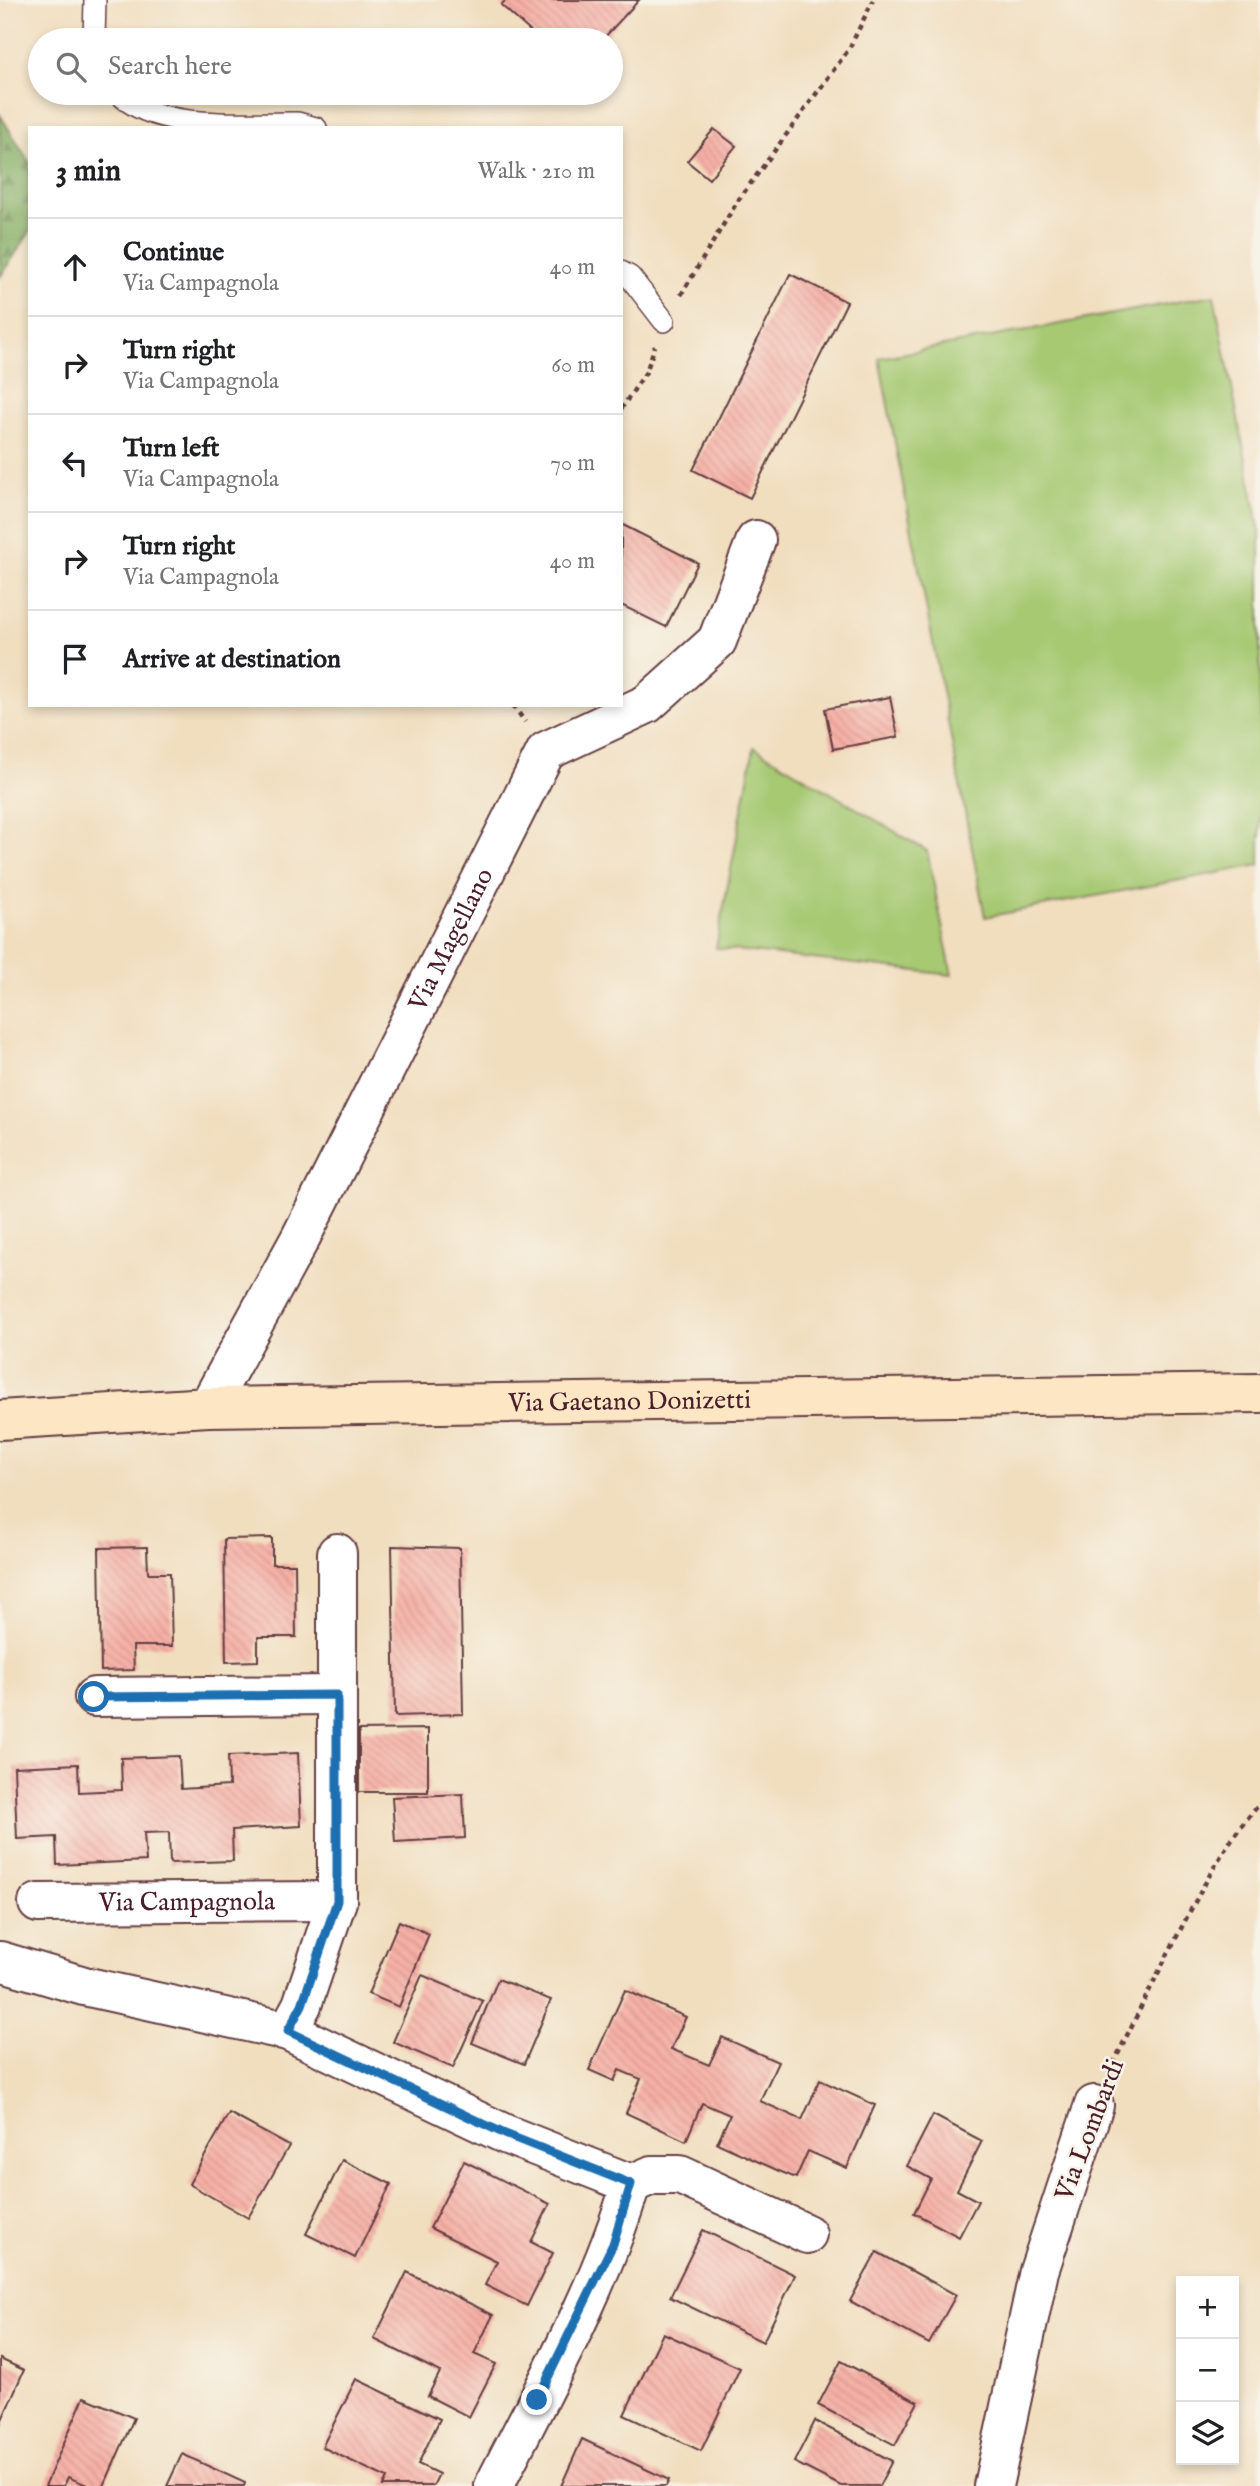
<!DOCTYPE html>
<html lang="en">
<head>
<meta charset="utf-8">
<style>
  :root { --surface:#fff; --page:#f6f6f6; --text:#202124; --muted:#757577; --line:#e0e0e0 }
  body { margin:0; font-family:"IM FELL English",serif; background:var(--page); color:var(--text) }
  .controls { position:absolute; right:21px; bottom:21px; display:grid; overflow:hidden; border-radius:0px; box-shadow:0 4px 10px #0003 }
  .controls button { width:63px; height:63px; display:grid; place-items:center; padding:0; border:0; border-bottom:2px solid var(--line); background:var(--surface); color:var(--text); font:35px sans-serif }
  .stop { position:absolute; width:21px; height:21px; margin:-16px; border:5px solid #1f6fb2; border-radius:50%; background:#fff }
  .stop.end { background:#1f6fb2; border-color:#fff; box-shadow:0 2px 7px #0008 }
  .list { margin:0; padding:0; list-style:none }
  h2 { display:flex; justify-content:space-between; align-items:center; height:91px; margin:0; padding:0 28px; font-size:30px }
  h2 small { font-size:23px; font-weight:400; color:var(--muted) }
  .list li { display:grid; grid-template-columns:46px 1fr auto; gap:21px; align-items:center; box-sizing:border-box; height:98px; padding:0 28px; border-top:2px solid var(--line) }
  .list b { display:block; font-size:26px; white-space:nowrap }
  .list p { margin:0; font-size:23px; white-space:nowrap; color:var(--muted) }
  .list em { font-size:23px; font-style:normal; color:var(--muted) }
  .icon { flex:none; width:38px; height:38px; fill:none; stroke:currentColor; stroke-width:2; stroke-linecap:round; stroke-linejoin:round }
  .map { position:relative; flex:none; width:1260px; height:2486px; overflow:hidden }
  .search { position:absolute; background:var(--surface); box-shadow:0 4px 10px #0003; left:28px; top:28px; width:595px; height:77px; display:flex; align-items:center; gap:18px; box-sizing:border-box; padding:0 24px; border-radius:38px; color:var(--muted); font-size:26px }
  .panel { position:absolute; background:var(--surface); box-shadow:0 4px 10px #0003; left:28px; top:126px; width:595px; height:581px; border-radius:0px }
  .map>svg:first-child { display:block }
</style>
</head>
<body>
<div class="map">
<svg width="1260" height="2486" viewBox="0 0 1260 2486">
  <defs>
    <pattern id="forest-firs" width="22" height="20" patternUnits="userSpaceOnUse" patternTransform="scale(1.75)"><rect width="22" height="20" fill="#84ad64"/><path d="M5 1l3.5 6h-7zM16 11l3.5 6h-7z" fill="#6e8c53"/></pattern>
    <pattern id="building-back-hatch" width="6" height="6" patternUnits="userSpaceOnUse" patternTransform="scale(1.75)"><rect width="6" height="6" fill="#f6b0a6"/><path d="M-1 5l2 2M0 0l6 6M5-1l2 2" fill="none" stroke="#d4978f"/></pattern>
  </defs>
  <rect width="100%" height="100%" fill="#f7f3e8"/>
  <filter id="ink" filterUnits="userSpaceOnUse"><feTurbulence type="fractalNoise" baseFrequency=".0143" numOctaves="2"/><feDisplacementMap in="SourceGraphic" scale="14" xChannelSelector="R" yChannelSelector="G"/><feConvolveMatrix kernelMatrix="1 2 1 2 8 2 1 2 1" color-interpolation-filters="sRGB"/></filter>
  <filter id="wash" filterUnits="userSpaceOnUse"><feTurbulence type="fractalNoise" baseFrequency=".00686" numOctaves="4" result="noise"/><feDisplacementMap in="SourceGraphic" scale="28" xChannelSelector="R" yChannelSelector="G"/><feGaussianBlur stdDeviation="1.57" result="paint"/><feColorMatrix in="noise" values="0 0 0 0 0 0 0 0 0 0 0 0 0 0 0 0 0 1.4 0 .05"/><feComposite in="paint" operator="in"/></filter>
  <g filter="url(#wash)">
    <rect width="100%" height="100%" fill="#f1debf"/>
    <!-- forest -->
    <polygon fill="url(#forest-firs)" stroke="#676648" stroke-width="2" points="0,115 30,163 30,232 0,277"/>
    <!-- green -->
    <g fill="#a6c972" stroke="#78744e" stroke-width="2">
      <polygon points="1214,295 1260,532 1260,865 985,917 879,358"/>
      <polygon points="754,747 927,851 952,975 716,948"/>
    </g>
    <g id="blocks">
      <!-- building -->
      <g fill="url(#building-back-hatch)">
        <polygon points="506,0 639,0 602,40 540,40 501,5"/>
        <polygon points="714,129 736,146 709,179 687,161"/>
        <polygon points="790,274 847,302 750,498 693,470"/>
        <polygon points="621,524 698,563 666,627 621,605"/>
        <polygon points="890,697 898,737 833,749 825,709"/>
        <polygon points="272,1538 272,1564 295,1564 296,1637 258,1637 258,1661 226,1662 224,1539"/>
        <polygon points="392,1546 460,1548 463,1714 395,1716"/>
        <polygon points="147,1547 148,1573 170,1573 172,1646 133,1646 134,1670 101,1671 99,1548"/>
        <polygon points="428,1729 428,1792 359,1792 359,1730"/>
        <polygon points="298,1753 301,1826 232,1830 233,1861 170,1863 169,1832 144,1833 146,1861 57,1865 56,1837 17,1839 14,1767 78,1764 79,1792 122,1790 121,1758 179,1756 181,1789 229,1786 228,1756"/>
        <polygon points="463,1794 465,1838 395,1842 392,1797"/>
        <polygon points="399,1921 429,1934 399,2007 368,1994"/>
        <polygon points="422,1975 483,2001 453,2068 393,2042"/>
        <polygon points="498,1979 551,2000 524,2064 472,2043"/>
        <polygon points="625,1990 686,2017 671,2049 709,2065 722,2037 778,2062 760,2101 802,2120 820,2080 875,2105 847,2168 808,2151 796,2178 779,2171 717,2143 730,2115 702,2103 686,2141 626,2113 641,2079 619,2070 614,2081 589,2070"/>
        <polygon points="229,2113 289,2146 248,2218 189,2184"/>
        <polygon points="933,2115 982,2141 957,2190 978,2201 959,2237 914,2213 931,2179 907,2166"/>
        <polygon points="342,2160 391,2184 355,2258 306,2234"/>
        <polygon points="464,2161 550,2204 531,2242 553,2253 527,2306 485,2285 497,2261 430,2228"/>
        <polygon points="703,2230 795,2275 763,2342 670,2297"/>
        <polygon points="877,2252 956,2295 929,2344 850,2301"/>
        <polygon points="407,2272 493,2315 474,2354 496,2364 469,2417 428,2396 440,2372 374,2339"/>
        <polygon points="663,2333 740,2368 701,2451 624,2415"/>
        <polygon points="0,2359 24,2370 0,2424"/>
        <polygon points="841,2361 918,2402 895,2445 818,2405"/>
        <polygon points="356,2379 440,2419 418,2464 439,2474 433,2486 383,2486 387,2478 322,2447"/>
        <polygon points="84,2397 134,2418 104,2486 89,2486 68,2477 64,2486 45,2486"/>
        <polygon points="815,2421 892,2461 879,2486 841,2486 794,2462"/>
        <polygon points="582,2439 669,2480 666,2486 561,2486"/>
        <polygon points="182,2454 245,2483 244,2486 167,2486"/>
      </g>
    </g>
  </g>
  <g filter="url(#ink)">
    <use href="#blocks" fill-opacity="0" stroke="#633c41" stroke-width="2"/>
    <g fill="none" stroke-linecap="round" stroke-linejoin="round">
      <defs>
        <g id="lane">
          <polyline points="94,40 95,0"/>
          <path d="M119 93C155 132 247 122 298 123L316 128"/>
          <polyline points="621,272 630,277 664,321"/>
        </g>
        <g id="street">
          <path id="s1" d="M208 1407 301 1237 546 751 647 704 717 641 756 540"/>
          <polyline points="94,1697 337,1695"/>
          <path id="s2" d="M38 1903 337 1901"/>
          <polyline points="0,1961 84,1986 288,2031 505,2134 631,2184 652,2175 680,2175 807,2234"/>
          <polyline points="288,2031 302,2005 337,1901 337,1553"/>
          <path d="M494 2486C544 2387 599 2291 631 2184"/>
          <polyline points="993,2486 1039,2271 1094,2105"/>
        </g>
        <g id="secondary">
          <path id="s3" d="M0 1420 208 1407 1260 1393"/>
        </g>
      </defs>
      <!-- lane casing -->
      <use href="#lane" stroke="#633c41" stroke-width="24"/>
      <!-- street casing -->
      <use href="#street" stroke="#633c41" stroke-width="42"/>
      <!-- secondary casing -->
      <use href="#secondary" stroke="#633c41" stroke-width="42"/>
      <!-- path -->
      <g stroke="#633c41" stroke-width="4.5" stroke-dasharray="5 5" stroke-linecap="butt">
        <polyline points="681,295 737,202 849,49 873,0"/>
        <polyline points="621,409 646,372 655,346"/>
        <polyline points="513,705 525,722"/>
        <path d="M1109 2073C1134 2020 1160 1969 1187 1917 1209 1876 1228 1838 1260 1804"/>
      </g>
      <!-- lane -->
      <use href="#lane" stroke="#fff" stroke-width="21"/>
      <!-- street -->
      <use href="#street" stroke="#fff" stroke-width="38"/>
      <!-- secondary -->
      <use href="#secondary" stroke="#fce6c4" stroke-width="38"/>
    </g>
  </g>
  <g fill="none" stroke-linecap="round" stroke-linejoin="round" filter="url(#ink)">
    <!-- route -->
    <polyline stroke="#1f6fb2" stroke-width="9" points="94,1697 337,1695 337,1901 302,2005 288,2031 505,2134 631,2184 613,2244 537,2400"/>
  </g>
  <g text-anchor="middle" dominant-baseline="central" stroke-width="5" stroke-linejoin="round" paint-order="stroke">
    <!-- street labels -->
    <g font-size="26" fill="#4a1f2b" stroke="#f7f3e8">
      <text stroke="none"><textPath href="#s1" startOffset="527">Via Magellano</textPath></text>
      <text stroke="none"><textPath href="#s3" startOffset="630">Via Gaetano Donizetti</textPath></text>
      <text stroke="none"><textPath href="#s2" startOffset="149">Via Campagnola</textPath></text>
      <text transform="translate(1090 2130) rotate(-69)">Via Lombardi</text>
    </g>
  </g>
</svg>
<div class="controls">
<button>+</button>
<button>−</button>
<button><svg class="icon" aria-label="layers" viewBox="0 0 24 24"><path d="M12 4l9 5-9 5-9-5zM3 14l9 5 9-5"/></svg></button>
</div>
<div class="stop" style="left:94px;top:1697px"></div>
<div class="stop end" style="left:537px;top:2400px"></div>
<div class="search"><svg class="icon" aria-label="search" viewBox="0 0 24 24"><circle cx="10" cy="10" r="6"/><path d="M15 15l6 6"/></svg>Search here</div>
<section class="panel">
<h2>3 min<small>Walk · 210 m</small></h2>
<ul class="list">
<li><svg class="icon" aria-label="ahead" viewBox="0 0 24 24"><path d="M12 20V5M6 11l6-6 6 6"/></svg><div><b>Continue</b><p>Via Campagnola</p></div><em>40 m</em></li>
<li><svg class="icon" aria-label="right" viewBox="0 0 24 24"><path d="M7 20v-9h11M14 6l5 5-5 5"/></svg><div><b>Turn right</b><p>Via Campagnola</p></div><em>60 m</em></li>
<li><svg class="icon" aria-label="left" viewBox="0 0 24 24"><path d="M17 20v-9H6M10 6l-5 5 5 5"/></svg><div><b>Turn left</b><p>Via Campagnola</p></div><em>70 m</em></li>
<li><svg class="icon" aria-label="right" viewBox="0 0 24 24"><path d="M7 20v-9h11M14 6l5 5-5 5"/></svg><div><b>Turn right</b><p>Via Campagnola</p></div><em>40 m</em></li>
<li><svg class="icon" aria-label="arrive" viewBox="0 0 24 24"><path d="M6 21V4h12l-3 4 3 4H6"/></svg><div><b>Arrive at destination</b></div></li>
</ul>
</section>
</div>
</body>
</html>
